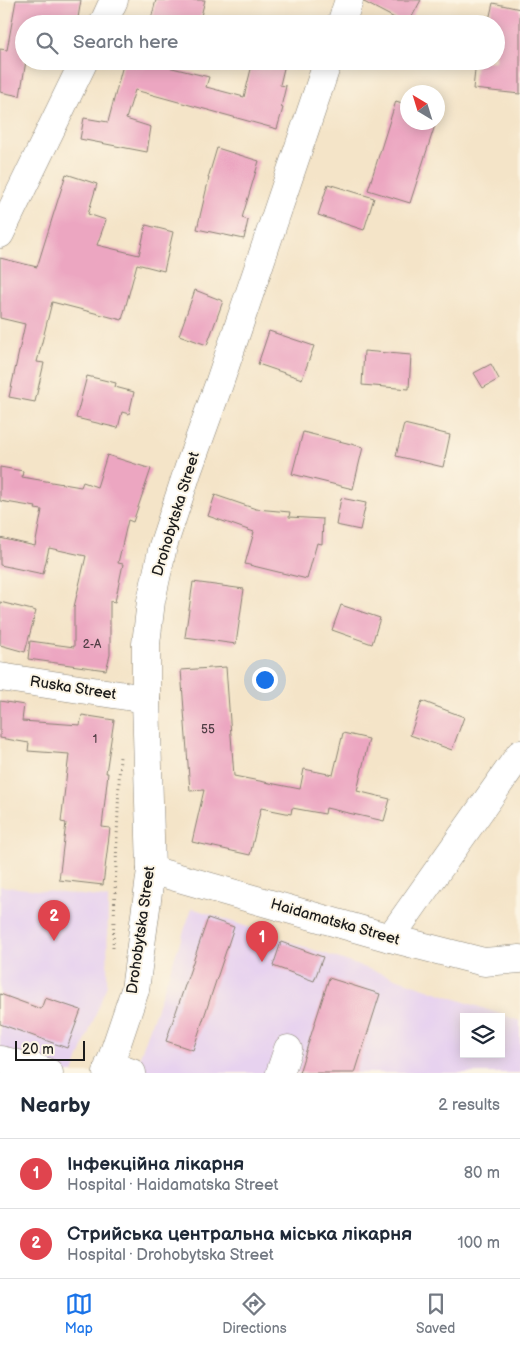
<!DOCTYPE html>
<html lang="en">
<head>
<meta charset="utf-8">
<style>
  :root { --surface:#fff; --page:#f2f2f3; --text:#1f2937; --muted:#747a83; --line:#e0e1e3; --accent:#1a73e8 }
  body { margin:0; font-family:"Balsamiq Sans",sans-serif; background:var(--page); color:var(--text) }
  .controls { position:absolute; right:15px; bottom:15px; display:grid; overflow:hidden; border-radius:0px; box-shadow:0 2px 12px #0003 }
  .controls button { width:45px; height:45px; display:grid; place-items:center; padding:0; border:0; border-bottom:1px solid var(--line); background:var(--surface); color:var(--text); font:25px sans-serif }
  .compass { position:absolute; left:400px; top:85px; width:45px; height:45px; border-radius:50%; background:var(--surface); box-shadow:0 2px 12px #0003; rotate:322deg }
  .scale { position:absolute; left:15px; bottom:12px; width:70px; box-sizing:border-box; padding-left:5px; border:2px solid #1c1c1c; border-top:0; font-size:14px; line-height:18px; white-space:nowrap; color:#1c1c1c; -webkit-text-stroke:4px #fcf5e5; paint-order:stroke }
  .you { position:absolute; left:264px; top:679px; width:18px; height:18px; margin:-12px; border:4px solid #fff; border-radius:50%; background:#1a73e8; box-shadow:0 0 0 8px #1a73e833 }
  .badge { display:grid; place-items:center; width:32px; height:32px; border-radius:50%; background:var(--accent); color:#fff; font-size:16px; font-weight:700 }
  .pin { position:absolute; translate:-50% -41px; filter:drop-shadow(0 1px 2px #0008) }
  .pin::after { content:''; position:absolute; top:26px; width:18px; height:15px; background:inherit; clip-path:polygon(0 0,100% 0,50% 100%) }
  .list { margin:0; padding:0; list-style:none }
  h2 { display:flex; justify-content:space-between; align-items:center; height:65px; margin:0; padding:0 20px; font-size:21px }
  h2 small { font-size:16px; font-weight:400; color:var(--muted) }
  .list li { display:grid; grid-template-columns:32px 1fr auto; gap:15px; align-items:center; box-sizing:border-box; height:70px; padding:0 20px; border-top:1px solid var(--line) }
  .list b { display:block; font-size:19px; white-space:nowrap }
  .list p { margin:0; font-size:16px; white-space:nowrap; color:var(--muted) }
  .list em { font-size:16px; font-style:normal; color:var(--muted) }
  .icon { flex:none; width:28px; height:28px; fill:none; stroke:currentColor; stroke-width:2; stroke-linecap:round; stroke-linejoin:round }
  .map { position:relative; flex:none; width:520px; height:1073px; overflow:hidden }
  .search { position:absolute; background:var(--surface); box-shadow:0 2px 12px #0003; left:15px; right:15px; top:15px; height:55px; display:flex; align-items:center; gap:12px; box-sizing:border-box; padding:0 18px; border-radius:28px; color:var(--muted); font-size:19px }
  .sheet { height:205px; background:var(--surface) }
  nav { display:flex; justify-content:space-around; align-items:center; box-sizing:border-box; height:70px; border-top:1px solid var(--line); background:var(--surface); font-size:14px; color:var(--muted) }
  nav a { display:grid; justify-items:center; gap:2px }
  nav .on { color:var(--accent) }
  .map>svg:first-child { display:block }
</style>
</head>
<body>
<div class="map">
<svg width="520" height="1073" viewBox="0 0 520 1073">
  <rect width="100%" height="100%" fill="#fcf5e5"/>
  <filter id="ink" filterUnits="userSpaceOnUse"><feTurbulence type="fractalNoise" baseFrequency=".02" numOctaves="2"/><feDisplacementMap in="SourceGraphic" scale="10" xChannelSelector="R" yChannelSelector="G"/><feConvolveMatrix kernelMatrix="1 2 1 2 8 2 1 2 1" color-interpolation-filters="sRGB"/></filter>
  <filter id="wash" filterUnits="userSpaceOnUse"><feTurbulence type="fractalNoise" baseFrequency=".0096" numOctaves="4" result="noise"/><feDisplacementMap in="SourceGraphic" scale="20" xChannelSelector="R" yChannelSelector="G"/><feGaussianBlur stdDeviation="1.12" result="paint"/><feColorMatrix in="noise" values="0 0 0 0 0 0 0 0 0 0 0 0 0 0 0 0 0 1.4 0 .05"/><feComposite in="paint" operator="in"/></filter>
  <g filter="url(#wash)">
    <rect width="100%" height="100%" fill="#f4e4c8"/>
    <!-- built -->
    <g fill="#e7d2ef" fill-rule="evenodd">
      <polygon points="0,886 108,898 107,985 73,1073 0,1073"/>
      <path d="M192 908 520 1021V1073H134ZM464 1017H501V1054H464Z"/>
    </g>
    <g id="blocks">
      <!-- building -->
      <g fill="#eca6c1">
        <polygon points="16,0 81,0 77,24 24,24 24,61 26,61 20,96 0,92 0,49 7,50"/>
        <polygon points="156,0 205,0 199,24 172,24 151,19"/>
        <polygon points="364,0 421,0 408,24 406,24 364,2"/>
        <polygon points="493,3 520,9 520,94 473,89 476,61 496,61 496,24 488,24"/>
        <polygon points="124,61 165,61 164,66 209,77 206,87 244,97 253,61 272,61 285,64 280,85 286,86 281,107 283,108 277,129 135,90 126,119 151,127 147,152 80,139 84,118 108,122"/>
        <polygon points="396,101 408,105 408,122 436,122 410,203 368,190"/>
        <polygon points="217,148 259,161 242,218 248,220 244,239 197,229 209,178 208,178"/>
        <polygon points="66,174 97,184 88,214 106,220 97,245 139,255 146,225 173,232 164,271 137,264 122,320 52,302 37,362 44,363 35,402 9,397 25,324 0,318 0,258 37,267"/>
        <polygon points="328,184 374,198 364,230 318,215"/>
        <polygon points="195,290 223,301 207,345 179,335"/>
        <polygon points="269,331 314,346 302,379 258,364"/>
        <polygon points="364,351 411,355 409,389 362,385"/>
        <polygon points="491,364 499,379 483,388 474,373"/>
        <polygon points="87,376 116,383 115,387 134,392 129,414 122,412 118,428 76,418"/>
        <polygon points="404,424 450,435 443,467 396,456"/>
        <polygon points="303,432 363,447 353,489 292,474"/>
        <polygon points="107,455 151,469 133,522 128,520 118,563 123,564 115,602 110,601 110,655 106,670 28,659 30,641 74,647 74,607 86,556 49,548 43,574 0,565 0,538 35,546 42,510 35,509 36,507 0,501 0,467 23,471 22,477 81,487 83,482 97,487"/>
        <polygon points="215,495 256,509 290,512 289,517 323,519 322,544 317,543 307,579 245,564 254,532 208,516"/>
        <polygon points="341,498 366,503 360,530 336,525"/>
        <polygon points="193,582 244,589 236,644 185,637"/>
        <polygon points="0,602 36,611 25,652 0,645"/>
        <polygon points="341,605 380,618 372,644 332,630"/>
        <polygon points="226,667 234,776 300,789 304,769 333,775 343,733 369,739 357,791 390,799 384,821 326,808 325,814 292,808 291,814 261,808 250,855 192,842 204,790 190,791 181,670"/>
        <polygon points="0,701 24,705 22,721 80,725 82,715 114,720 106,773 108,773 102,827 110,828 103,885 59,880 66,823 61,822 69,754 28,751 29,743 0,738"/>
        <polygon points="422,701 464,717 452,750 410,735"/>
        <polygon points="208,918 234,927 193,1050 166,1041"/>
        <polygon points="281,942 323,957 314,981 273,966"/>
        <polygon points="329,978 380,994 355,1073 299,1073"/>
        <polygon points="0,994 41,1009 45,998 81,1010 67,1048 0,1024"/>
      </g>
    </g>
  </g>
  <g filter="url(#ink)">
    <use href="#blocks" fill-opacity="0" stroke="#888072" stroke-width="1"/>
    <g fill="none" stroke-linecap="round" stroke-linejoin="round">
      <defs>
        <g id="minor">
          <polyline points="103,24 114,0"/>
          <polyline points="0,234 84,61"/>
          <polyline points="0,677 146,699"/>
          <polyline points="151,870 390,938 484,962 520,959"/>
          <polyline points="390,938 520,754"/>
          <polyline points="0,1060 35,1068 49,1073"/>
          <polyline points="109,1065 132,1073"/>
          <polyline points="280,1073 288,1049"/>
        </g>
        <g id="major">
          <polyline points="341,24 349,0"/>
          <polyline points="107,1073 135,990 151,870 146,699 146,644 151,601 163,546 188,470 219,384 328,61"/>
        </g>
      </defs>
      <!-- minor casing -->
      <use href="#minor" stroke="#888072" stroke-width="29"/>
      <!-- major casing -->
      <use href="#major" stroke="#888072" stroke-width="29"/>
      <!-- path -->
      <polyline stroke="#888072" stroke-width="3" stroke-dasharray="1 4" stroke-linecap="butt" points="113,948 120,755"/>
      <!-- minor -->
      <use href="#minor" stroke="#fff" stroke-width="28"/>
      <!-- major -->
      <use href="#major" stroke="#fff" stroke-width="28"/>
    </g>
  </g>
  <g text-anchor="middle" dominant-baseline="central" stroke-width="4" stroke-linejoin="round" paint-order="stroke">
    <!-- number labels -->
    <g font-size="12" fill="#503e45">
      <text x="92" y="644">2-А</text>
      <text x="208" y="729">55</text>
      <text x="95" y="739">1</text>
    </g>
    <!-- street labels -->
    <g font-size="15" fill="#1c1c1c" stroke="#fcf5e5">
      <text transform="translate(176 514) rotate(-73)">Drohobytska Street</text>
      <text transform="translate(73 688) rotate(9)">Ruska Street</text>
      <text transform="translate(335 922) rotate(16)">Haidamatska Street</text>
      <text transform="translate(141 930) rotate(-82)">Drohobytska Street</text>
    </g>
  </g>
</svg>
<div class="controls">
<button><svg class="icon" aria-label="layers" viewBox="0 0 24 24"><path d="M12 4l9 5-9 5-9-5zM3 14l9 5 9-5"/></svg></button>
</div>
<svg class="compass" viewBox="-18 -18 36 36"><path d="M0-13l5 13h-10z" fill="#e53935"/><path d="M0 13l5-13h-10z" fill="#747a83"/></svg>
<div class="scale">20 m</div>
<div class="you"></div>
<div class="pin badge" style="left:262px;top:962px;background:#e0444e">1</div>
<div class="pin badge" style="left:54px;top:941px;background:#e0444e">2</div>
<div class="search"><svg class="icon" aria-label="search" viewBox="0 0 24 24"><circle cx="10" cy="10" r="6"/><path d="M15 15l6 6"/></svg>Search here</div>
</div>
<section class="sheet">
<h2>Nearby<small>2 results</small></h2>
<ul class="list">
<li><span class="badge" style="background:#e0444e">1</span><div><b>Інфекційна лікарня</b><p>Hospital · Haidamatska Street</p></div><em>80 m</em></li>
<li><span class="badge" style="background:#e0444e">2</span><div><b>Стрийська центральна міська лікарня</b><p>Hospital · Drohobytska Street</p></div><em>100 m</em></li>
</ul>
</section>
<nav>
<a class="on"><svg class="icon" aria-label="map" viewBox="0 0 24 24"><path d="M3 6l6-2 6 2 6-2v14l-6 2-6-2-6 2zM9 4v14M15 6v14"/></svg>Map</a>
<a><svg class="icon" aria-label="directions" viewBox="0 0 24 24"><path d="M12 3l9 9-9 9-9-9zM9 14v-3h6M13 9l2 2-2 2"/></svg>Directions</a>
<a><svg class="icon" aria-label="saved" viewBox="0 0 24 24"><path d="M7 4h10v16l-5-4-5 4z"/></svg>Saved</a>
</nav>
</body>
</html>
